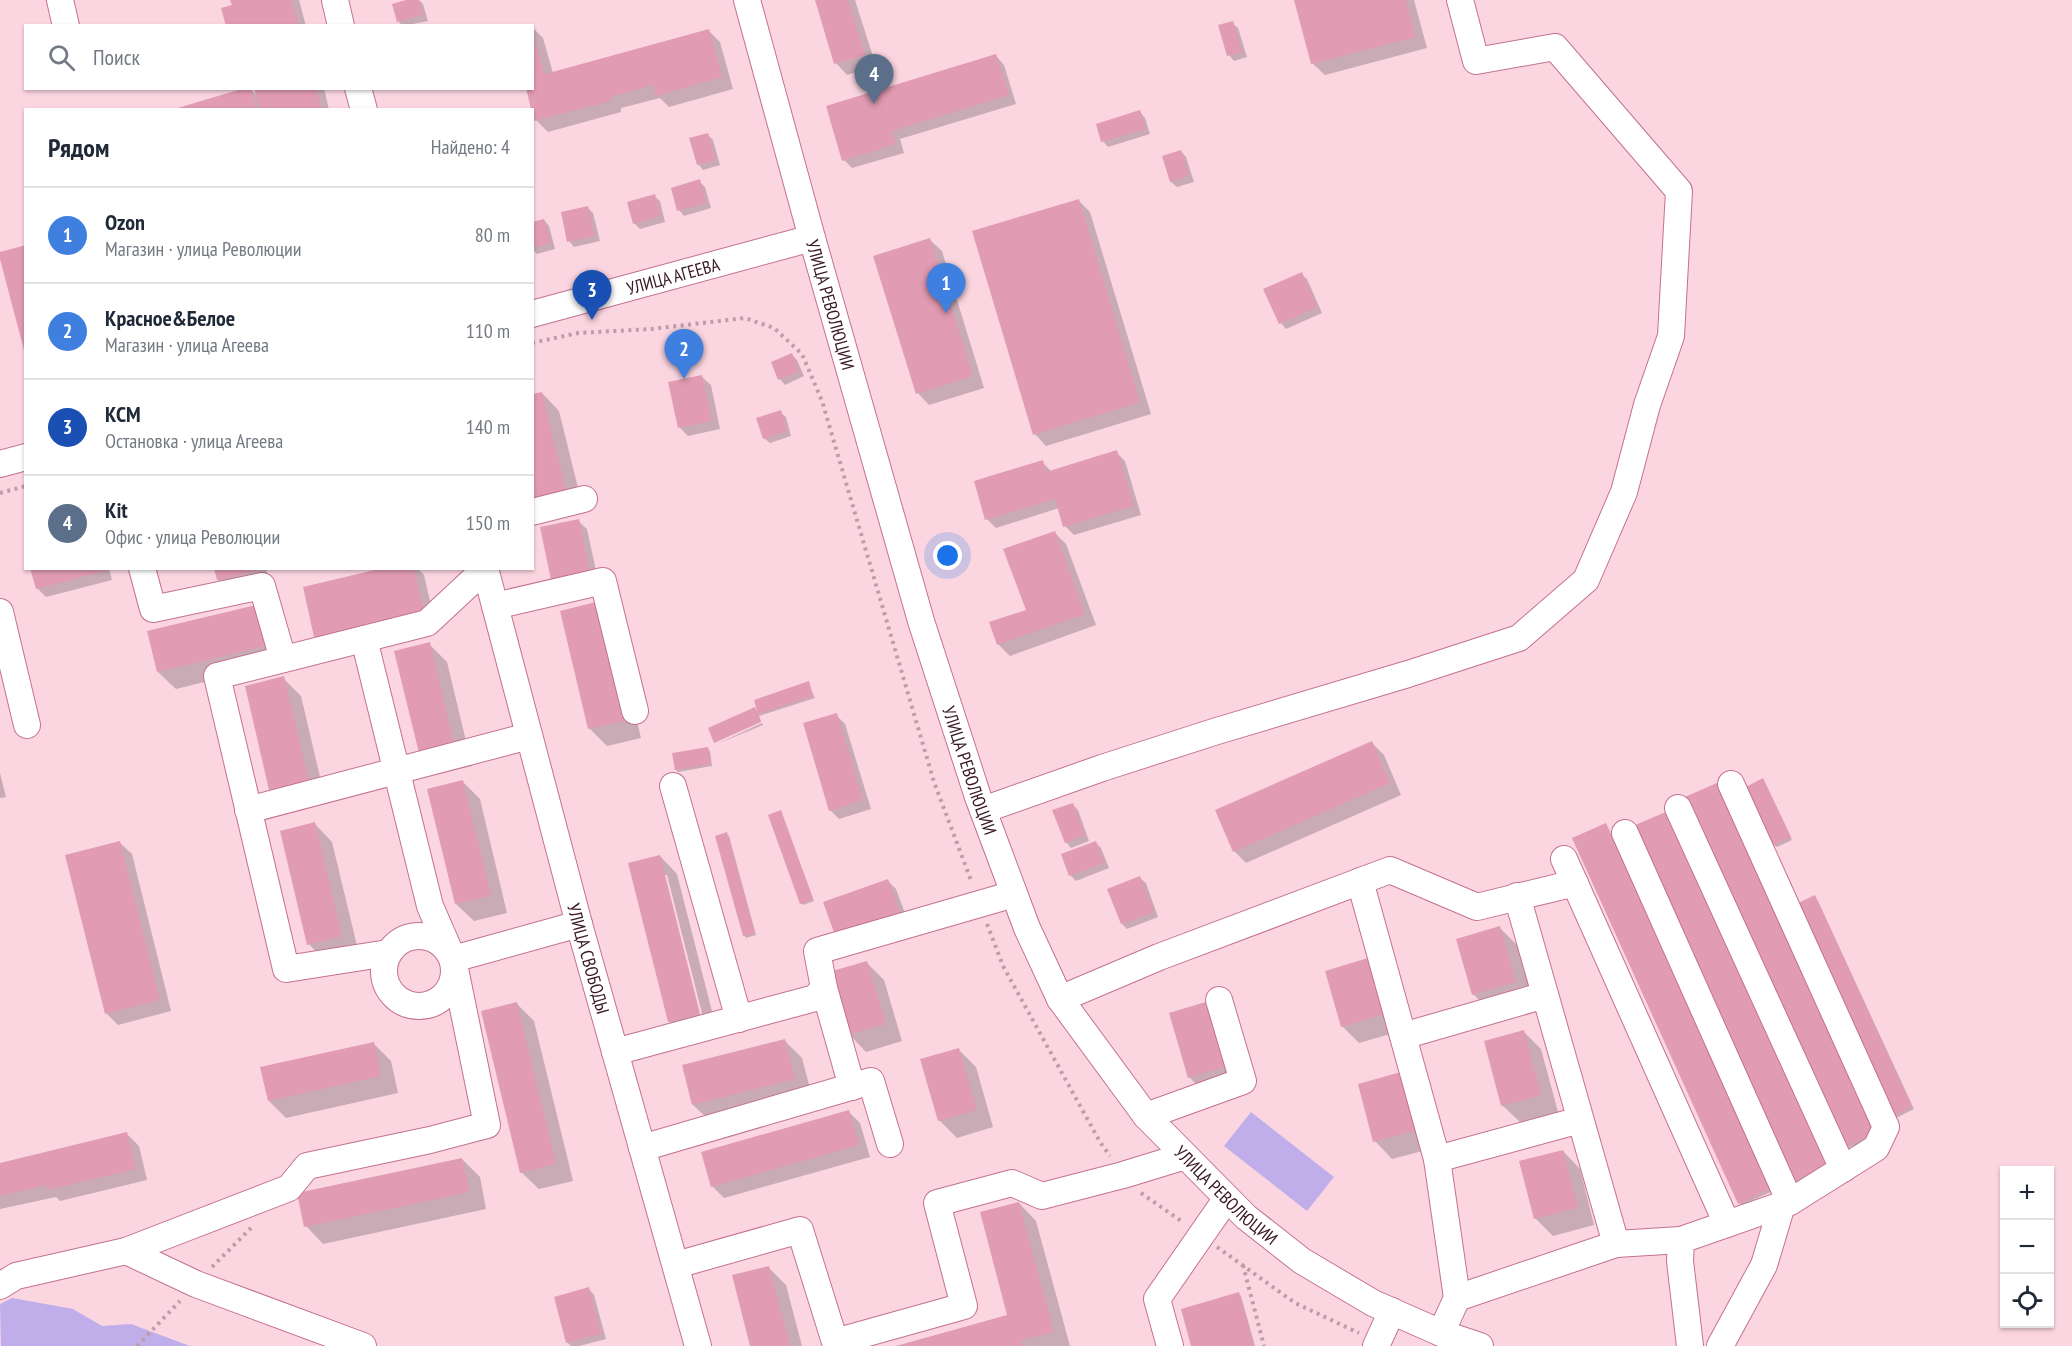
<!DOCTYPE html>
<html lang="ru">
<head>
<meta charset="utf-8">
<style>
  :root { --surface:#fff; --page:#f6f6f7; --text:#1f2937; --muted:#747a83; --line:#e0e1e3; --accent:#db2777 }
  body { margin:0; font-family:"PT Sans Narrow",sans-serif; background:var(--page); color:var(--text) }
  .controls { position:absolute; right:18px; bottom:18px; display:grid; overflow:hidden; border-radius:0px; box-shadow:0 2px 4px #0004 }
  .controls button { width:54px; height:54px; display:grid; place-items:center; padding:0; border:0; border-bottom:2px solid var(--line); background:var(--surface); color:var(--text); font:30px sans-serif }
  .you { position:absolute; left:948px; top:556px; width:21px; height:21px; margin:-15px; border:4px solid #fff; border-radius:50%; background:#1a73e8; box-shadow:0 0 0 9px #1a73e833 }
  .badge { display:grid; place-items:center; width:39px; height:39px; border-radius:50%; background:var(--accent); color:#fff; font-size:20px; font-weight:700 }
  .pin { position:absolute; translate:-50% -50px; filter:drop-shadow(0 2px 3px #0008) }
  .pin::after { content:''; position:absolute; top:32px; width:21px; height:18px; background:inherit; clip-path:polygon(0 0,100% 0,50% 100%) }
  .list { margin:0; padding:0; list-style:none }
  h2 { display:flex; justify-content:space-between; align-items:center; height:78px; margin:0; padding:0 24px; font-size:26px }
  h2 small { font-size:20px; font-weight:400; color:var(--muted) }
  .list li { display:grid; grid-template-columns:39px 1fr auto; gap:18px; align-items:center; box-sizing:border-box; height:96px; padding:0 24px; border-top:2px solid var(--line) }
  .list b { display:block; font-size:22px; white-space:nowrap }
  .list p { margin:0; font-size:20px; white-space:nowrap; color:var(--muted) }
  .list em { font-size:20px; font-style:normal; color:var(--muted) }
  .icon { flex:none; width:33px; height:33px; fill:none; stroke:currentColor; stroke-width:2; stroke-linecap:round; stroke-linejoin:round }
  .map { position:relative; flex:none; width:2072px; height:1346px; overflow:hidden }
  .search { position:absolute; background:var(--surface); box-shadow:0 2px 4px #0004; left:24px; top:24px; width:510px; height:66px; display:flex; align-items:center; gap:15px; box-sizing:border-box; padding:0 21px; border-radius:0px; color:var(--muted); font-size:22px }
  .panel { position:absolute; background:var(--surface); box-shadow:0 2px 4px #0004; left:24px; top:108px; width:510px; height:462px; border-radius:0px }
  .map>svg:first-child { display:block }
</style>
</head>
<body>
<div class="map">
<svg width="2072" height="1346" viewBox="0 0 2072 1346">
  <rect width="100%" height="100%" fill="#fbd6e1"/>
  <!-- green -->
  <g fill="#c0aeeb">
    <polygon points="1251,1112 1334,1177 1307,1211 1224,1146"/>
    <polygon points="12,1298 73,1309 102,1326 131,1324 190,1346 1,1346 0,1304"/>
  </g>
  <!-- shadow -->
  <g fill="#0003" fill-rule="evenodd">
    <polygon points="232,0 299,0 306,26 228,26 233,6"/>
    <polygon points="411,0 419,0 423,4 428,21 403,26 399,22"/>
    <polygon points="816,0 855,0 876,66 847,75 836,63"/>
    <polygon points="1296,0 1414,0 1427,48 1325,75 1313,64"/>
    <polygon points="1232,23 1238,28 1247,57 1234,61 1229,55"/>
    <polygon points="532,27 543,38 553,73 709,31 720,42 733,89 669,107 660,98 621,108 621,112 548,132 536,120 532,88"/>
    <polygon points="996,56 1004,65 1016,104 900,139 904,153 852,168 844,160"/>
    <polygon points="256,88 324,88 329,110 174,110 250,89 258,96"/>
    <polygon points="1140,112 1145,118 1150,134 1108,147 1103,141"/>
    <polygon points="708,135 713,140 720,165 703,170 698,164"/>
    <polygon points="1181,151 1186,157 1194,182 1177,187 1171,182"/>
    <polygon points="699,181 705,187 711,208 684,216 679,210"/>
    <polygon points="654,196 660,201 665,222 640,229 634,223"/>
    <polygon points="1078,200 1090,212 1151,414 1046,446 1035,434"/>
    <polygon points="588,208 593,213 600,241 574,247 569,241"/>
    <polygon points="544,220 549,226 555,249 537,254 532,249 532,224"/>
    <polygon points="930,240 942,251 984,388 929,405 918,393"/>
    <polygon points="1301,274 1307,279 1322,313 1286,329 1281,323"/>
    <polygon points="792,355 797,360 804,376 785,385 780,379"/>
    <polygon points="702,377 711,385 720,429 688,436 680,428 670,384"/>
    <polygon points="542,393 559,411 584,512 548,521"/>
    <polygon points="780,412 786,417 791,436 770,443 764,438"/>
    <polygon points="1116,452 1125,461 1141,515 1074,535 1065,526 1059,508 996,528 987,519 1042,462 1051,471"/>
    <polygon points="578,521 587,529 598,580 561,588"/>
    <polygon points="1054,532 1066,544 1096,625 1010,656 998,644 1028,610"/>
    <polygon points="32,568 109,568 112,580 46,597 38,589"/>
    <polygon points="216,568 266,568 271,589 236,597 218,580"/>
    <polygon points="390,568 417,568 424,575 435,623 327,648 315,636"/>
    <polygon points="259,606 286,662 176,689 158,672"/>
    <polygon points="562,612 613,621 641,738 607,746 590,729"/>
    <polygon points="429,644 447,662 472,766 439,774 421,757"/>
    <polygon points="283,678 301,696 325,798 288,807 271,790 246,687"/>
    <polygon points="808,683 815,698 759,716 761,721 715,741 754,708 760,714 756,701"/>
    <polygon points="836,715 845,724 871,809 839,819 830,810"/>
    <polygon points="762,723 763,725 717,744"/>
    <polygon points="1372,743 1384,755 1401,795 1246,863 1234,851"/>
    <polygon points="708,749 710,751 712,766 678,772 676,770"/>
    <polygon points="0,773 6,797 0,798"/>
    <polygon points="463,782 480,799 507,913 474,921 456,904"/>
    <polygon points="1765,783 1792,840 1777,847 1774,845"/>
    <polygon points="1718,784 1878,1135 1846,1149"/>
    <polygon points="1072,804 1078,810 1089,841 1071,848 1066,842"/>
    <polygon points="781,812 814,901 803,905 801,903"/>
    <polygon points="315,824 332,842 359,954 326,962 309,944"/>
    <polygon points="1606,825 1773,1191 1742,1205 1739,1203"/>
    <polygon points="1635,827 1829,1168 1797,1183 1795,1180"/>
    <polygon points="726,834 729,836 756,935 746,938 744,935"/>
    <polygon points="120,843 132,854 171,1011 118,1025 106,1013"/>
    <polygon points="1096,843 1101,848 1109,868 1076,881 1070,875"/>
    <path d="M660 856 677 874 717 1031 687 1039 669 1021ZM664 875H667L704 1021H701Z"/>
    <polygon points="1140,878 1146,883 1158,917 1127,929 1122,924"/>
    <polygon points="887,880 896,889 909,924 846,946"/>
    <polygon points="1817,899 1914,1109 1896,1118 1894,1115"/>
    <polygon points="1500,928 1517,945 1533,1000 1491,1012 1473,994"/>
    <polygon points="1368,960 1386,978 1401,1031 1359,1043 1342,1026"/>
    <polygon points="867,963 884,980 902,1041 866,1052 849,1034"/>
    <polygon points="517,1004 534,1021 573,1181 539,1189 521,1172"/>
    <polygon points="1221,1015 1239,1078 1201,1089 1189,1077"/>
    <polygon points="1524,1032 1541,1049 1558,1112 1520,1122 1502,1105"/>
    <polygon points="784,1040 802,1058 812,1096 711,1122 693,1105"/>
    <polygon points="373,1043 391,1061 398,1093 286,1118 269,1101"/>
    <polygon points="958,1049 976,1067 993,1127 957,1138 939,1120"/>
    <polygon points="1419,1091 1434,1148 1392,1159 1375,1141"/>
    <polygon points="849,1112 860,1123 870,1157 724,1198 712,1186"/>
    <polygon points="127,1134 139,1146 147,1180 60,1201 56,1197 0,1209 0,1165"/>
    <polygon points="1563,1151 1580,1169 1594,1225 1553,1236 1535,1218"/>
    <polygon points="462,1159 480,1177 486,1209 323,1244 306,1226"/>
    <polygon points="1019,1203 1036,1221 1070,1346 899,1346 1009,1316"/>
    <polygon points="768,1267 786,1285 802,1346 751,1346"/>
    <polygon points="589,1289 594,1295 606,1339 579,1346 571,1346 567,1342"/>
    <polygon points="1239,1294 1241,1296 1255,1346 1193,1346"/>
  </g>
  <!-- building -->
  <g fill="#e19bb2">
    <polygon points="230,0 291,0 299,26 226,26 221,8 232,5"/>
    <polygon points="406,0 419,0 423,15 397,22 392,4"/>
    <polygon points="815,0 848,0 865,55 834,64"/>
    <polygon points="1294,0 1406,0 1416,37 1311,64"/>
    <polygon points="1233,21 1242,52 1227,56 1218,25"/>
    <polygon points="709,29 722,77 656,96 653,85 610,97 611,101 534,121 526,88 532,88 532,30 545,74"/>
    <polygon points="996,54 1009,95 892,131 896,144 842,161 826,106"/>
    <polygon points="245,88 251,88 257,110 171,110"/>
    <polygon points="254,88 316,88 322,110 260,110"/>
    <polygon points="1140,110 1146,129 1101,142 1096,124"/>
    <polygon points="708,133 716,160 697,165 689,138"/>
    <polygon points="1181,150 1189,176 1170,182 1162,156"/>
    <polygon points="700,179 706,203 677,211 671,188"/>
    <polygon points="655,194 661,216 633,224 627,202"/>
    <polygon points="1079,199 1140,402 1033,435 972,231"/>
    <polygon points="588,206 595,236 567,242 561,212"/>
    <polygon points="544,219 551,243 532,248 532,222"/>
    <polygon points="930,238 973,376 916,394 873,256"/>
    <polygon points="26,245 26,354 25,354 0,259 0,252"/>
    <polygon points="1302,272 1317,307 1279,324 1263,289"/>
    <polygon points="792,353 799,371 778,380 771,362"/>
    <polygon points="702,375 712,421 678,428 668,382"/>
    <polygon points="542,392 567,495 532,503 532,394"/>
    <polygon points="781,410 787,431 763,439 756,418"/>
    <polygon points="1117,450 1134,506 1063,527 1055,499 985,520 974,481 1043,460 1046,472"/>
    <polygon points="579,519 590,572 551,580 540,527"/>
    <polygon points="1055,531 1085,614 997,645 989,622 1026,610 1003,549"/>
    <polygon points="30,568 103,568 104,571 36,589"/>
    <polygon points="214,568 254,568 255,571 217,580"/>
    <polygon points="383,568 414,568 424,612 314,637 303,587"/>
    <polygon points="596,602 624,721 588,729 560,611"/>
    <polygon points="260,604 269,645 157,672 147,631"/>
    <polygon points="430,642 455,749 420,757 394,651"/>
    <polygon points="284,676 309,781 269,790 245,686"/>
    <polygon points="809,681 813,696 758,714 754,700"/>
    <polygon points="755,707 761,722 714,743 708,728"/>
    <polygon points="837,713 863,800 829,811 803,723"/>
    <polygon points="1372,741 1390,783 1233,852 1215,810"/>
    <polygon points="708,747 711,764 675,770 672,753"/>
    <polygon points="1763,778 1791,837 1773,846 1744,788"/>
    <polygon points="463,780 491,896 455,904 427,789"/>
    <polygon points="1719,782 1876,1133 1842,1148 1685,797"/>
    <polygon points="1073,803 1085,835 1065,843 1052,810"/>
    <polygon points="781,810 813,899 800,904 768,815"/>
    <polygon points="1668,811 1828,1165 1793,1181 1633,826"/>
    <polygon points="315,822 342,936 307,945 280,831"/>
    <polygon points="1606,823 1772,1188 1738,1204 1572,838"/>
    <polygon points="727,832 755,933 743,936 715,836"/>
    <polygon points="120,841 160,1000 105,1014 65,855"/>
    <polygon points="1096,841 1104,863 1069,876 1061,854"/>
    <polygon points="660,855 700,1014 668,1022 628,863"/>
    <polygon points="1140,876 1154,912 1121,924 1107,889"/>
    <polygon points="888,879 901,915 836,938 823,902"/>
    <polygon points="1815,895 1912,1107 1892,1116 1794,905"/>
    <polygon points="1500,926 1516,982 1472,995 1456,939"/>
    <polygon points="1368,958 1384,1014 1341,1027 1325,971"/>
    <polygon points="867,961 886,1024 847,1035 829,972"/>
    <polygon points="1209,1001 1228,1066 1188,1078 1169,1013"/>
    <polygon points="517,1002 556,1164 520,1173 481,1011"/>
    <polygon points="1524,1030 1541,1095 1501,1106 1484,1041"/>
    <polygon points="785,1039 795,1079 692,1105 682,1065"/>
    <polygon points="374,1042 381,1076 268,1101 260,1067"/>
    <polygon points="959,1048 977,1110 938,1121 920,1059"/>
    <polygon points="1401,1072 1417,1130 1373,1142 1358,1084"/>
    <polygon points="849,1110 859,1145 711,1187 701,1152"/>
    <polygon points="127,1132 136,1169 47,1190 46,1185 0,1196 0,1163"/>
    <polygon points="1563,1150 1578,1208 1534,1219 1519,1161"/>
    <polygon points="462,1158 470,1192 304,1227 297,1193"/>
    <polygon points="1019,1202 1054,1332 1021,1340 1023,1346 896,1346 1007,1315 980,1212"/>
    <polygon points="769,1266 775,1290 790,1346 750,1346 732,1275"/>
    <polygon points="589,1287 601,1334 566,1343 554,1297"/>
    <polygon points="1239,1292 1254,1346 1191,1346 1181,1309"/>
  </g>
  <g fill="none" stroke-linecap="round" stroke-linejoin="round">
    <defs>
      <g id="minor">
        <polyline points="60,0 66,26"/>
        <polyline points="335,0 341,26"/>
        <path id="s1" d="M747 0 812 238 921 621 978 797 1027 928 1060 999 1146 1116 1246 1217 1302 1261 1373 1303 1441 1333 1480 1346"/>
        <polyline points="358,88 364,110"/>
        <path id="s2" d="M532 314 812 238"/>
        <polyline points="0,464 26,457"/>
        <polyline points="532,512 584,499"/>
        <polyline points="142,568 153,609 262,586 283,659"/>
        <path id="s3" d="M485 568 579 924 698 1346"/>
        <polyline points="495,606 603,581 635,711"/>
        <polyline points="0,612 27,725"/>
        <polyline points="364,639 430,906 453,959"/>
        <polyline points="673,786 739,1019"/>
        <polyline points="1678,808 1843,1169"/>
        <polyline points="248,810 529,736"/>
        <polyline points="983,810 1102,768 1217,731 1408,674 1519,638 1586,580 1624,492 1647,405 1671,336 1679,191 1555,47 1476,61 1460,0"/>
        <polyline points="1625,833 1790,1202"/>
        <polyline points="1564,859 1727,1224"/>
        <polyline points="1360,881 1437,1159 1457,1298"/>
        <polyline points="1517,896 1616,1244"/>
        <circle cx="419" cy="971" r="35"/>
        <polyline points="388,953 286,969 217,676 427,623 485,569"/>
        <polyline points="824,988 852,1087"/>
        <polyline points="1060,999 1159,957 1390,870 1477,907 1575,883"/>
        <polyline points="1403,1036 1545,995"/>
        <polyline points="615,1052 815,998 824,988 817,951 1014,894"/>
        <polyline points="1146,1116 1243,1081 1219,1000"/>
        <polyline points="642,1148 871,1081 890,1144"/>
        <polyline points="1437,1159 1580,1120"/>
        <polyline points="126,1251 196,1284 363,1346"/>
        <polyline points="676,1265 800,1230 835,1342 964,1306 937,1203 1012,1183 1042,1196 1123,1175 1185,1156"/>
        <polyline points="0,1286 16,1276 126,1251 289,1188 307,1166 430,1140 487,1125 453,959 579,924"/>
        <polyline points="1441,1333 1457,1298 1616,1244 1681,1240"/>
        <polyline points="1170,1346 1157,1299 1227,1198"/>
        <polyline points="1376,1346 1392,1311"/>
        <polyline points="1690,1346 1680,1261 1681,1240 1790,1202 1876,1148 1886,1127 1731,784"/>
        <polyline points="1720,1346 1764,1265 1782,1205"/>
      </g>
    </defs>
    <!-- minor casing -->
    <use href="#minor" stroke="#c4718f" stroke-width="28"/>
    <!-- path -->
    <g stroke="#c09ca8" stroke-width="4" stroke-dasharray="3 4.5" stroke-linecap="butt">
      <polyline points="532,343 578,333 651,329 745,318 774,328 802,354 822,401 934,782 972,883"/>
      <polyline points="0,493 26,486"/>
      <polyline points="987,924 1003,966 1100,1142 1110,1156"/>
      <polyline points="1141,1193 1184,1223"/>
      <polyline points="1217,1247 1295,1303 1359,1333"/>
      <polyline points="1243,1265 1264,1346"/>
      <polyline points="212,1267 251,1228"/>
      <polyline points="137,1346 180,1301"/>
    </g>
    <!-- minor -->
    <use href="#minor" stroke="#fff" stroke-width="26"/>
  </g>
  <g text-anchor="middle" dominant-baseline="central" stroke-width="4.5" stroke-linejoin="round" paint-order="stroke">
    <!-- street labels -->
    <g font-size="18" fill="#391824" stroke="#fbd6e1">
      <text stroke="none"><textPath href="#s2" startOffset="146">УЛИЦА АГЕЕВА</textPath></text>
      <text stroke="none"><textPath href="#s1" startOffset="316">УЛИЦА РЕВОЛЮЦИИ</textPath></text>
      <text stroke="none"><textPath href="#s1" startOffset="802">УЛИЦА РЕВОЛЮЦИИ</textPath></text>
      <text stroke="none"><textPath href="#s3" startOffset="404">УЛИЦА СВОБОДЫ</textPath></text>
      <text stroke="none"><textPath href="#s1" startOffset="1306">УЛИЦА РЕВОЛЮЦИИ</textPath></text>
    </g>
  </g>
</svg>
<div class="controls">
<button>+</button>
<button>−</button>
<button><svg class="icon" aria-label="locate" viewBox="0 0 24 24"><circle cx="12" cy="12" r="6"/><path d="M12 2v4M12 18v4M2 12h4M18 12h4"/></svg></button>
</div>
<div class="you"></div>
<div class="pin badge" style="left:946px;top:313px;background:#3f7fe0">1</div>
<div class="pin badge" style="left:684px;top:379px;background:#3f7fe0">2</div>
<div class="pin badge" style="left:592px;top:320px;background:#1a4fb4">3</div>
<div class="pin badge" style="left:874px;top:104px;background:#5c6f8a">4</div>
<div class="search"><svg class="icon" aria-label="search" viewBox="0 0 24 24"><circle cx="10" cy="10" r="6"/><path d="M15 15l6 6"/></svg>Поиск</div>
<section class="panel">
<h2>Рядом<small>Найдено: 4</small></h2>
<ul class="list">
<li><span class="badge" style="background:#3f7fe0">1</span><div><b>Ozon</b><p>Магазин · улица Революции</p></div><em>80 m</em></li>
<li><span class="badge" style="background:#3f7fe0">2</span><div><b>Красное&amp;Белое</b><p>Магазин · улица Агеева</p></div><em>110 m</em></li>
<li><span class="badge" style="background:#1a4fb4">3</span><div><b>КСМ</b><p>Остановка · улица Агеева</p></div><em>140 m</em></li>
<li><span class="badge" style="background:#5c6f8a">4</span><div><b>Kit</b><p>Офис · улица Революции</p></div><em>150 m</em></li>
</ul>
</section>
</div>
</body>
</html>
